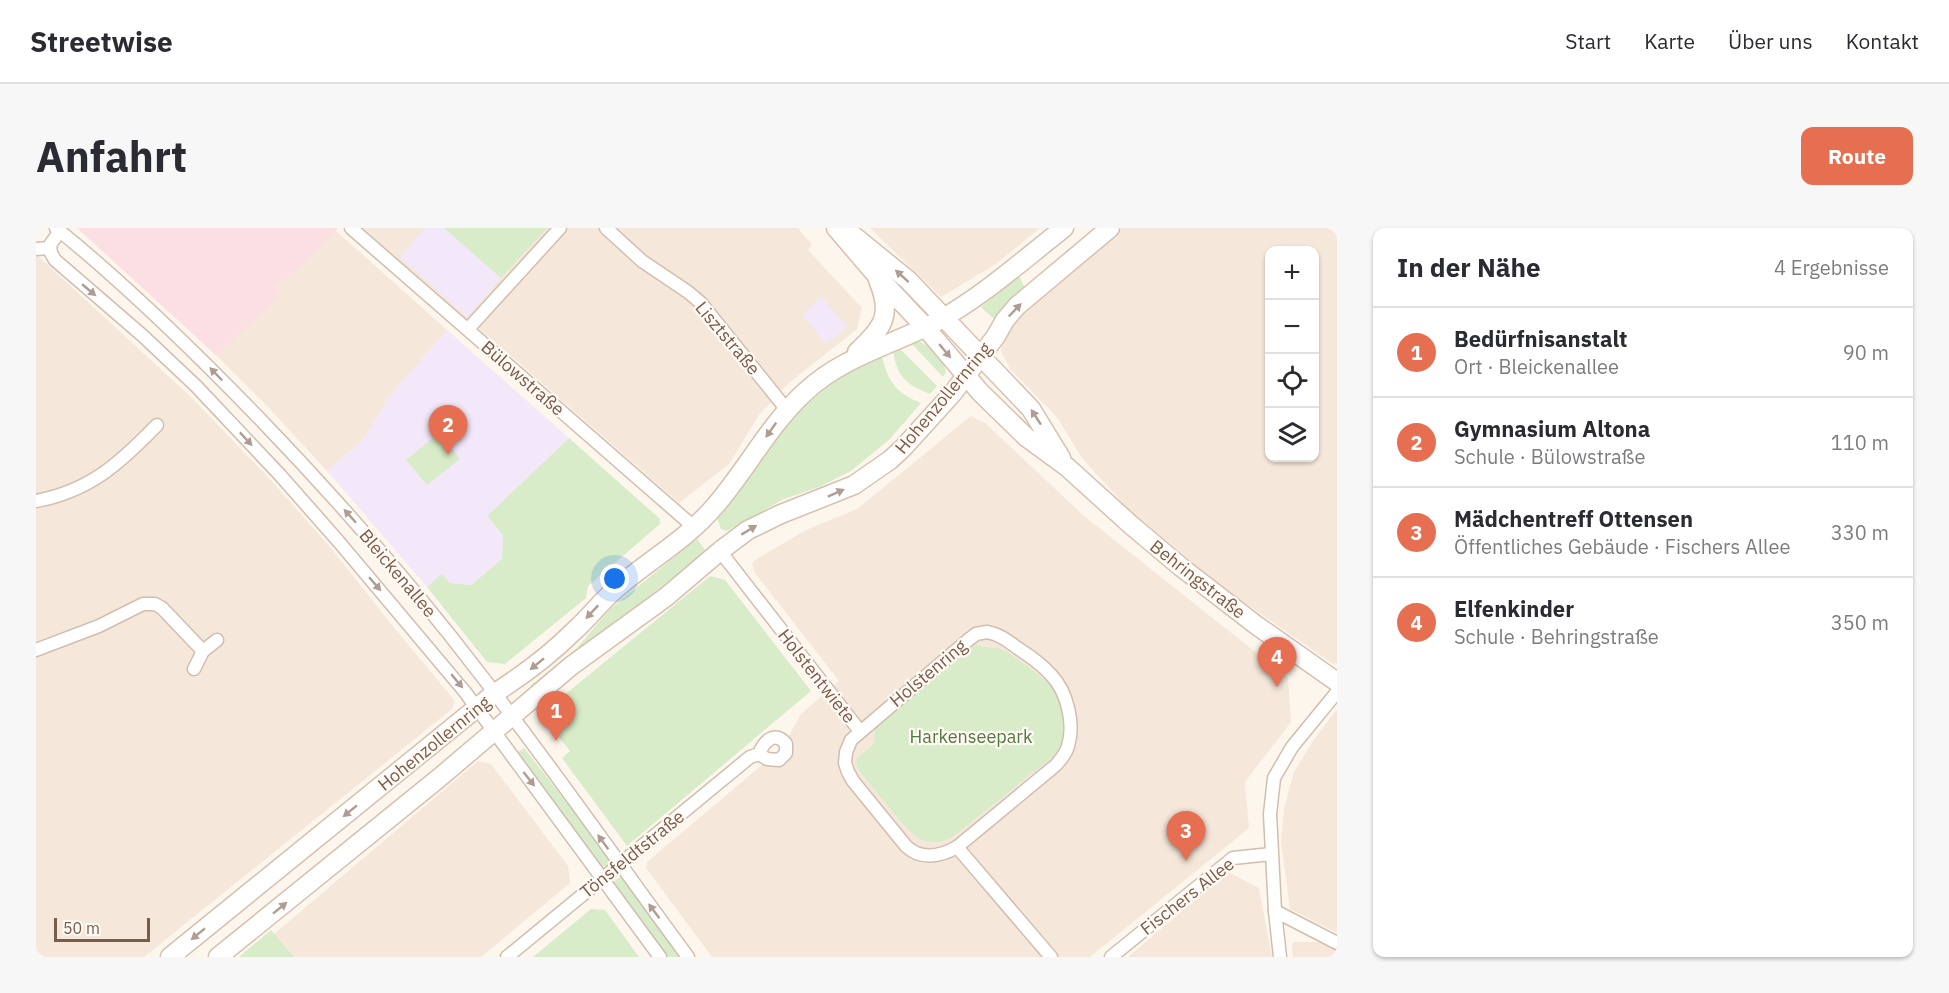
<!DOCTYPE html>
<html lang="de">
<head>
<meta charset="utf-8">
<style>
  :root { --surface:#fff; --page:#f7f7f7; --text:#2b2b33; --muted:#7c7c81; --line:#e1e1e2; --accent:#e76f51 }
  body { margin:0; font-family:"IBM Plex Sans",sans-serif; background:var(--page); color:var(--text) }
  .controls { position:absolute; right:18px; top:18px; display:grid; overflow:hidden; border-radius:12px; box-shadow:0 2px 4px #0004 }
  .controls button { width:54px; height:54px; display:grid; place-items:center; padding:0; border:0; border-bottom:2px solid var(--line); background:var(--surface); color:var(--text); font:30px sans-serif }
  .scale { position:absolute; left:18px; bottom:15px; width:96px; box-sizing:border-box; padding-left:6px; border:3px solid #7a5c4d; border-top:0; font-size:16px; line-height:21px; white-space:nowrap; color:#7a5c4d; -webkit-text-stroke:4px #fffaf3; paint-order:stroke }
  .you { position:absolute; left:579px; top:351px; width:21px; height:21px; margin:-15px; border:4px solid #fff; border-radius:50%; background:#1a73e8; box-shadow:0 0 0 9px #1a73e833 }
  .badge { display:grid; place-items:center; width:39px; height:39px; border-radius:50%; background:var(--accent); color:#fff; font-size:20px; font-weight:700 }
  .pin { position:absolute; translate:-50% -50px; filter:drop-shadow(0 2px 3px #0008) }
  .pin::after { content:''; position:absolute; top:32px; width:21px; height:18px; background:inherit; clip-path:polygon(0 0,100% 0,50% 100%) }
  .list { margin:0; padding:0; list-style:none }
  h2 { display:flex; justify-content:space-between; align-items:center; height:78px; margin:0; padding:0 24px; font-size:26px }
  h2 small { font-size:20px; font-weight:400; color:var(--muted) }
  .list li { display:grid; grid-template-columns:39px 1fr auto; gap:18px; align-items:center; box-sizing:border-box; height:90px; padding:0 24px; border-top:2px solid var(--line) }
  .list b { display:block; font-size:22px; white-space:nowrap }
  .list p { margin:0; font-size:20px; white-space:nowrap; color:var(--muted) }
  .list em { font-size:20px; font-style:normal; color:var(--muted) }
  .icon { flex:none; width:33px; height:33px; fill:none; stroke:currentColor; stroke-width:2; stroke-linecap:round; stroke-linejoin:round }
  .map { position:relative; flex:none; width:1301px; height:729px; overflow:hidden; border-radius:12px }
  header { display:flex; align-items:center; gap:36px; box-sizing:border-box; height:84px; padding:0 30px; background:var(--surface); border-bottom:2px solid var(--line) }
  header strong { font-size:28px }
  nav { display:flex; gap:33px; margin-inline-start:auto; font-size:21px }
  .intro { display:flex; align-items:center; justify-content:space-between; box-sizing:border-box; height:144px; padding:0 36px }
  h1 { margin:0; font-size:42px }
  .button { padding:15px 27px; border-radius:12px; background:var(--accent); color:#fff; font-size:21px; font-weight:700 }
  main { display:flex; gap:36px; padding:0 36px }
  aside { flex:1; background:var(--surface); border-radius:12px; box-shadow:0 2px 4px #0004 }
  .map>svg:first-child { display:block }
</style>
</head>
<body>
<header>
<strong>Streetwise</strong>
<nav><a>Start</a><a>Karte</a><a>Über uns</a><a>Kontakt</a></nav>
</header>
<div class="intro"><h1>Anfahrt</h1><a class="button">Route</a></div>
<main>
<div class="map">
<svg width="1301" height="729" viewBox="0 0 1301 729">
  <rect width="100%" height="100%" fill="#fdf6ec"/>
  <!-- residential -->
  <g fill="#f5e8da" fill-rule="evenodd">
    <polygon points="324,0 762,0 776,17 772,22 826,80 821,101 753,155 723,187 693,236 643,275 457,112 425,87"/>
    <polygon points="834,0 1004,0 960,36 905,69"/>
    <path d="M1086 0H1301V435L1297 436 1186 359 1090 279 1046 230 1021 189 974 141 965 123 967 104 978 90ZM1234 22H1278V230H1234Z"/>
    <polygon points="299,2 411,102 353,169 328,211 291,243 234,181 181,128 244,67 239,58 261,43"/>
    <polygon points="0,17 3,29 155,169 232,249 295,320 355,396 419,473 416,481 108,729 0,729"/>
    <polygon points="935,188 949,195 1047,287 1252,450 1255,494 1209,554 1213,600 1054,729 676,729 610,640 611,634 746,520 765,486 803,453 719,345 716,336 719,332 770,302 821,281"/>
    <polygon points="1301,481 1301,705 1254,681 1245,614 1248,580 1258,544 1277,513"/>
    <polygon points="442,533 455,536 532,638 534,655 445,729 211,729"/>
    <polygon points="1192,644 1223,660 1236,729 1092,729"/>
    <polygon points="1258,714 1282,714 1290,717 1301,723 1301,729 1257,729 1256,717"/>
  </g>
  <!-- education -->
  <g fill="#f3e8fa">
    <polygon points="389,0 408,0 465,50 431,89 364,29"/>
    <polygon points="785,68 811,99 790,116 767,87"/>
    <polygon points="411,102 533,210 451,288 467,307 466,331 435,357 414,355 406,346 391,359 291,243 328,211 353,169"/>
  </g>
  <!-- medical -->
  <polygon fill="#fbdfe3" points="41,0 302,0 261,43 239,58 245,67 181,128"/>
  <!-- green -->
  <g fill="#d8ecc9">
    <polygon points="408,0 511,0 465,50"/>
    <polygon points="983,47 990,63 961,94 945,79"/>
    <path d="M879 112C892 115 907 132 910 144L907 149 874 114Z"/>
    <path d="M863 120 901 158 894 166C870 157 861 148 857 123Z"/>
    <path d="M846 128C852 154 860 165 885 175L854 211 815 243 783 259 748 271 691 303 685 301 682 293V286L731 225 752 192 806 147Z"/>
    <polygon points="403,205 424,231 391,257 370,232"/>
    <polygon points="533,210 624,291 624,296 552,358 550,370 469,436 451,434 391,359 406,346 414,355 435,357 466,331 467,307 451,288"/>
    <polygon points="661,311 670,323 497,462 494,458 541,420 574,381"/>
    <polygon points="674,348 689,352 775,463 591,618 526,530 534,523 505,486"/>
    <path d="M940 416C949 422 961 417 971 424 982 431 1012 453 1019 462 1029 475 1032 513 1021 525L918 608C888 625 873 604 855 582 845 570 835 557 825 545L821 540 820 531 838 516 839 501Z"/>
    <polygon points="488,520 577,634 571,639 563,637 482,524"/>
    <polygon points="588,649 647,729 630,729 577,655 582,650"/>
    <polygon points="555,681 569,682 603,729 497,729"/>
    <polygon points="235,702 258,729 204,729 204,728"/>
  </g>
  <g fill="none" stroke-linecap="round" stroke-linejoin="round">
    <defs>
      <g id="street">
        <path d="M20 0C92 58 158 123 222 189 302 272 378 359 448 451 518 542 584 637 652 729"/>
        <polyline points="315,0 659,300"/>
        <polyline points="570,0 606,33 652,64 665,75 751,182"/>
        <polyline points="24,3 14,17 15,25 19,32 107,108 160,158 244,247 303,314 429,464 624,729"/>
        <polyline points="0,21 14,20"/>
        <polyline points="432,101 524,0"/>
        <path d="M0 273C54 263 84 235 121 197"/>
        <polyline points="684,323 823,502"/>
        <path d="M951 404C964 406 973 414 983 421 995 429 1007 437 1016 448 1031 464 1039 496 1032 518 1030 526 1025 531 1020 537L921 619C904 629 884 632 870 618L817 553 812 544 809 535 810 524 815 512 931 413 940 406Z"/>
        <polyline points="0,422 63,398 107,376 119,376 126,380 167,423"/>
        <polyline points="158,441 167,423 181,412"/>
        <polyline points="921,619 1015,729"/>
        <polyline points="1239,683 1301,715"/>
        <path d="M471 729 714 529 723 526C728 513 739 502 750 516V525L743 532 731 531 723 526"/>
        <polyline points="1075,729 1197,630 1235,626"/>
        <polyline points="1244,729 1239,683 1234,586 1238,550 1256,519 1301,464"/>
      </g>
      <g id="secondary">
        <polyline points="800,0 841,48 889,99 944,164 990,209 1031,239 1095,297 1145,339 1220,397 1301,454"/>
        <polyline points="813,4 872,52 995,181 1025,230"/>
        <path d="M821 124C847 100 857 87 842 52"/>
        <path d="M134 729 459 465C487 447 513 428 537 404 553 390 565 373 582 359 616 330 650 312 679 278 711 241 733 197 769 164 806 129 856 117 900 94 946 69 987 32 1028 0"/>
        <polyline points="182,729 403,550 535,438 630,369 684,323 712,302 745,286 818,257 854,232 867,220 916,166 960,108 969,92 981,78 1074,0"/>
      </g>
    </defs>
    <!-- street casing -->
    <use href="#street" stroke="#d1beb0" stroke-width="15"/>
    <!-- secondary casing -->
    <use href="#secondary" stroke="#d6c0b0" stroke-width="21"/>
    <!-- street -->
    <use href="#street" stroke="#fff" stroke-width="12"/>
    <!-- secondary -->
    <use href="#secondary" stroke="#fff" stroke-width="18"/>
  </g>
  <!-- one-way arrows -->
  <defs><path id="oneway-solid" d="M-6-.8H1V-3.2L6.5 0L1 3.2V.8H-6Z" transform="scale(1.5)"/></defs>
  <g fill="#af9d94">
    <use href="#oneway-solid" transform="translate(866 48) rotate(-138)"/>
    <use href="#oneway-solid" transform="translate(53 62) rotate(40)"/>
    <use href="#oneway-solid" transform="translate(979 82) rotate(-46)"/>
    <use href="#oneway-solid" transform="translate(909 123) rotate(50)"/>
    <use href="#oneway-solid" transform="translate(180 146) rotate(-134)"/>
    <use href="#oneway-solid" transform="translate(1000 189) rotate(-123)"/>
    <use href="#oneway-solid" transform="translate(735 202) rotate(125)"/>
    <use href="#oneway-solid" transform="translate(210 211) rotate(47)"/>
    <use href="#oneway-solid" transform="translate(800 265) rotate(-24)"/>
    <use href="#oneway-solid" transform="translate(314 288) rotate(-132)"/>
    <use href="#oneway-solid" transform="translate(713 302) rotate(-31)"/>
    <use href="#oneway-solid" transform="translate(339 356) rotate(49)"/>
    <use href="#oneway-solid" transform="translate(556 384) rotate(133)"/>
    <use href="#oneway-solid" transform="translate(501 436) rotate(141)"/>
    <use href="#oneway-solid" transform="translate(421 453) rotate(50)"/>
    <use href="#oneway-solid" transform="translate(493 551) rotate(52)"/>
    <use href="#oneway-solid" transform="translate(314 583) rotate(141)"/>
    <use href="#oneway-solid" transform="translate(567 614) rotate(-126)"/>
    <use href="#oneway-solid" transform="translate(244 680) rotate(-39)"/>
    <use href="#oneway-solid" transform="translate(618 683) rotate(-127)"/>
    <use href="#oneway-solid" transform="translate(162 706) rotate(141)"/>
  </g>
  <g text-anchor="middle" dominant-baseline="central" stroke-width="4.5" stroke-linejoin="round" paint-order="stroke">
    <!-- street labels -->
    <g font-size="18" fill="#7a5c4d" stroke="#fffaf3">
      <text transform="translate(692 110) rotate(50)">Lisztstraße</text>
      <text transform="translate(487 150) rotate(41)">Bülowstraße</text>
      <text transform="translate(907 170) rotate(-50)">Hohenzollernring</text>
      <text transform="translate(362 345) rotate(50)">Bleickenallee</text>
      <text transform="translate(1162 351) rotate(38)">Behringstraße</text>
      <text transform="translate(892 445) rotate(-40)">Holstenring</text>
      <text transform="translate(781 448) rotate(52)">Holstentwiete</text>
      <text transform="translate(398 515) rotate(-39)">Hohenzollernring</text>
      <text transform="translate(596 626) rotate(-39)">Tönsfeldtstraße</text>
      <text transform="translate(1151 668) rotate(-38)">Fischers Allee</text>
    </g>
    <!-- park labels -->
    <g font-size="18" fill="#537a41" stroke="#fffaf3">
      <text x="935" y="508">Harkenseepark</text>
    </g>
  </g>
</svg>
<div class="controls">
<button>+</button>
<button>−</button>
<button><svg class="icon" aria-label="locate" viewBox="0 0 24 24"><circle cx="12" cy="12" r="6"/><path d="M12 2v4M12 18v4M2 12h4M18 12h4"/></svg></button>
<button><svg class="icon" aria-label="layers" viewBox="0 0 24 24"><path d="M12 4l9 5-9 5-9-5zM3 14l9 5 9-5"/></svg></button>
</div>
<div class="scale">50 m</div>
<div class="you"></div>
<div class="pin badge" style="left:520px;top:513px">1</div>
<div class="pin badge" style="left:412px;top:227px">2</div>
<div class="pin badge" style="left:1150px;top:633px">3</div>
<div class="pin badge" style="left:1241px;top:459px">4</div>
</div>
<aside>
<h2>In der Nähe<small>4 Ergebnisse</small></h2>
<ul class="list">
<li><span class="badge">1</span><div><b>Bedürfnisanstalt</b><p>Ort · Bleickenallee</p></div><em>90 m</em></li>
<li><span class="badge">2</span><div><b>Gymnasium Altona</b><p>Schule · Bülowstraße</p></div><em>110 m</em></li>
<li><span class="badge">3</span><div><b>Mädchentreff Ottensen</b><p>Öffentliches Gebäude · Fischers Allee</p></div><em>330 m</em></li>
<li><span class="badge">4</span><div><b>Elfenkinder</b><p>Schule · Behringstraße</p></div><em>350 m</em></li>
</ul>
</aside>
</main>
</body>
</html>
